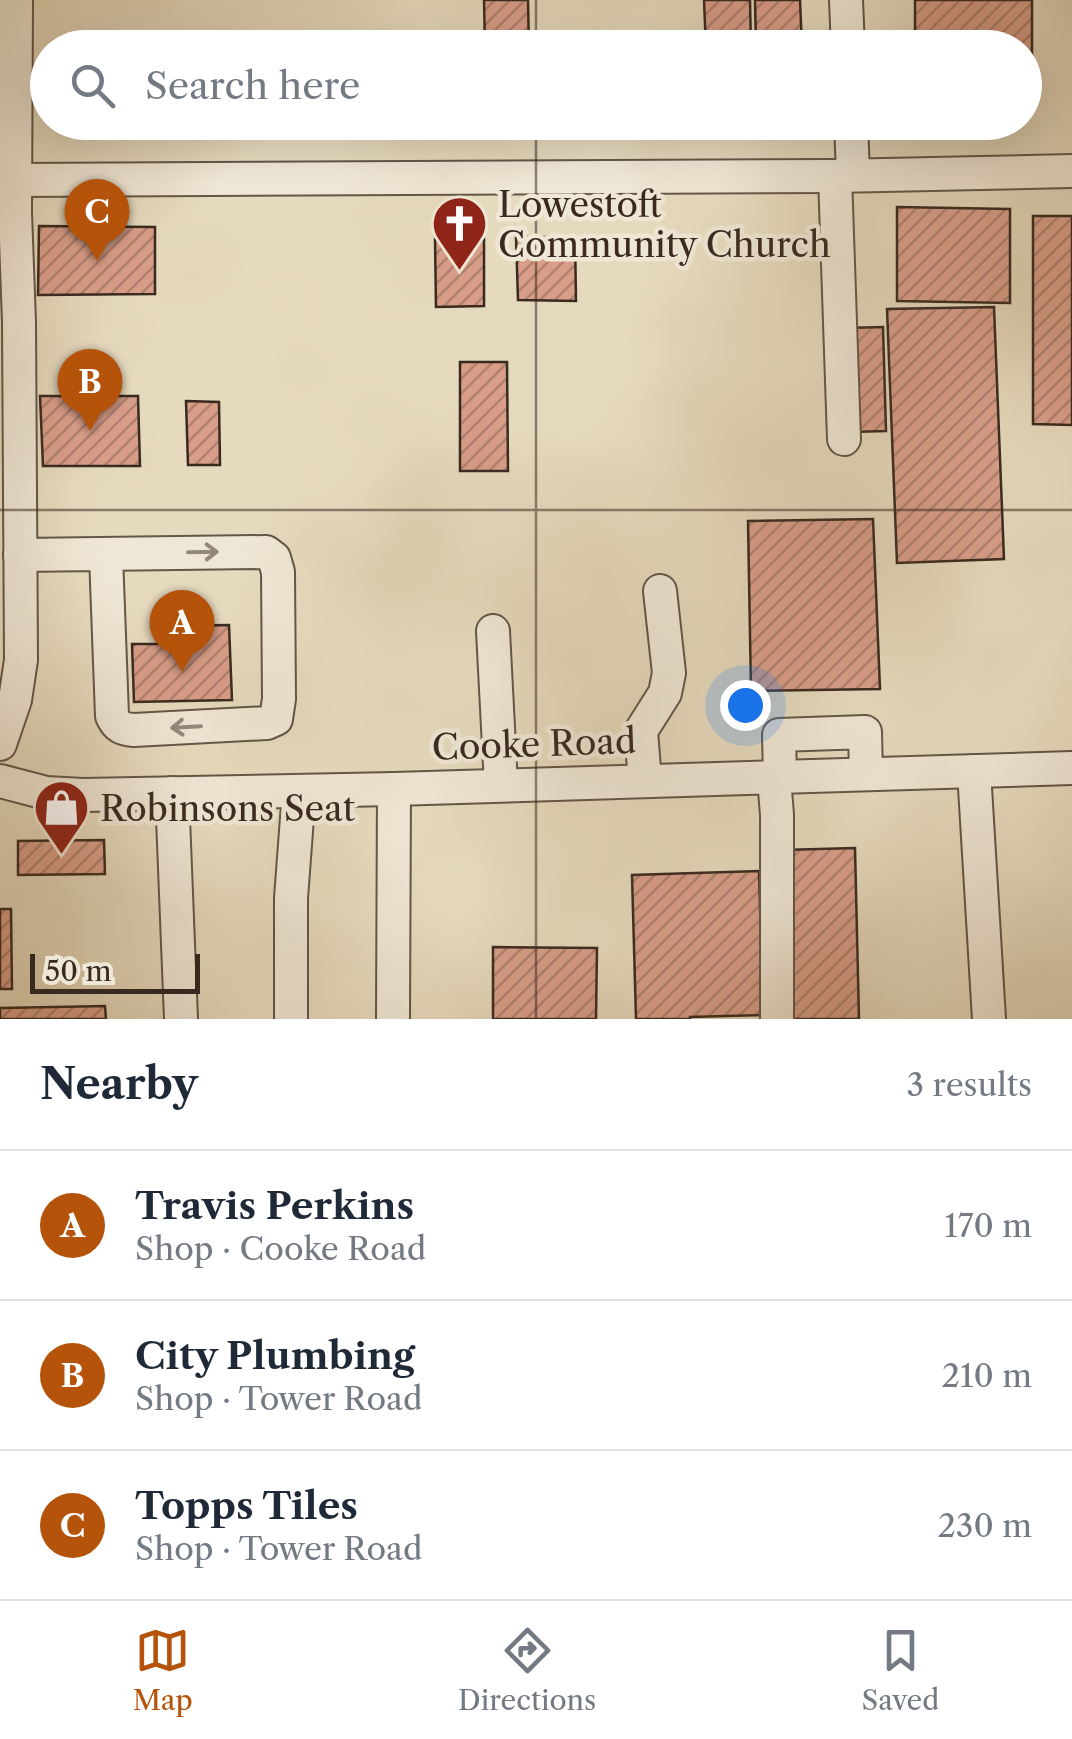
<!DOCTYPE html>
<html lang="en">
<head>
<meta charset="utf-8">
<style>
  :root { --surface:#fff; --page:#f6f6f7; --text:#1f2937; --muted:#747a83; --line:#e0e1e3; --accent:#b45309 }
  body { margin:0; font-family:"Libre Caslon Text",serif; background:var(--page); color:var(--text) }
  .scale { position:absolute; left:30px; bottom:25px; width:170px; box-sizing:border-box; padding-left:10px; border:5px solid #392a20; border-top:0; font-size:28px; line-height:35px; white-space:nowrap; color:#392a20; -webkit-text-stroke:8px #efe7d5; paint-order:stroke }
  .you { position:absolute; left:745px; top:705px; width:35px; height:35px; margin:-25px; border:8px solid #fff; border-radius:50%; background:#1a73e8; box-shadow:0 0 0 15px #1a73e833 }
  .badge { display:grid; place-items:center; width:65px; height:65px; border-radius:50%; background:var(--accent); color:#fff; font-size:32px; font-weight:700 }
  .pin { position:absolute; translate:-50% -82px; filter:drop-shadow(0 2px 5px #0008) }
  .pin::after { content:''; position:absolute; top:52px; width:35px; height:30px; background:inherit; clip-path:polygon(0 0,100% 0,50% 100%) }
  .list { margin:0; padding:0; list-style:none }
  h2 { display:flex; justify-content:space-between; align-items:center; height:130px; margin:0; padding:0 40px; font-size:42px }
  h2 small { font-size:32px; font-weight:400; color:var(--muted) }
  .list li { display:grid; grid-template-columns:65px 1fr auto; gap:30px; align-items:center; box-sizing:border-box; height:150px; padding:0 40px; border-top:2px solid var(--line) }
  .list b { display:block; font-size:38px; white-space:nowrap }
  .list p { margin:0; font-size:32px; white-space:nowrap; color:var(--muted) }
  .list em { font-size:32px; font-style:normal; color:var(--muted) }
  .icon { flex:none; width:55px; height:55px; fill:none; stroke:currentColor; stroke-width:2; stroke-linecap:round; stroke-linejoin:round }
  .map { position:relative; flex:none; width:1072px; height:1019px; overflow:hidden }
  .search { position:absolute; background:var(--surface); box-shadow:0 10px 40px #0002; left:30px; right:30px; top:30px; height:110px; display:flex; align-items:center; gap:25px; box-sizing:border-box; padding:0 35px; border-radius:55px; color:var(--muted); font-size:38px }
  .sheet { height:580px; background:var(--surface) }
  nav { display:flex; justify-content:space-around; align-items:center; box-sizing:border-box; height:140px; border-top:2px solid var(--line); background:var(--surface); font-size:28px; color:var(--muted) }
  nav a { display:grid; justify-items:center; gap:5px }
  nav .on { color:var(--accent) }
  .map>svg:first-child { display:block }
</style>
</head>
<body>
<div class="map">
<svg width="1072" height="1019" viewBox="0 0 1072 1019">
  <defs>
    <pattern id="building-hatch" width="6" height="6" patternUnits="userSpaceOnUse" patternTransform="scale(2.5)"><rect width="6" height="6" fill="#d99e89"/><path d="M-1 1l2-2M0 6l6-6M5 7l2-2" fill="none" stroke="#b18170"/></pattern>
  </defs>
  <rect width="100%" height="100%" fill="#e6dabe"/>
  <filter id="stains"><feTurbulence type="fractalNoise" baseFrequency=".002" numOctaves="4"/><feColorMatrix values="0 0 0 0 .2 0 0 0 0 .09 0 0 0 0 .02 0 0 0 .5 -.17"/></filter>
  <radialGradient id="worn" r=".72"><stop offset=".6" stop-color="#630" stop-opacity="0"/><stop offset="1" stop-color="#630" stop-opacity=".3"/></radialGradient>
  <!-- building -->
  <g fill="url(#building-hatch)" stroke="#392a20" stroke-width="2.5">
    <polygon points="484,0 528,0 529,48 485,48"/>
    <polygon points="704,0 750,0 751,48 706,48"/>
    <polygon points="755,0 800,0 802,48 756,48"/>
    <polygon points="915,0 1032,0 1032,87 1024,88 1024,48 915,48"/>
    <polygon points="487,122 643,122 643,127 487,129"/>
    <polygon points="897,207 1010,209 1010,303 897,301"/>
    <polygon points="1033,216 1072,216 1072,425 1033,424"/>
    <polygon points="39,226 155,227 155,294 38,295"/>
    <polygon points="516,237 575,237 576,301 518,300"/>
    <polygon points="435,239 484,239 484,306 436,307"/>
    <polygon points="994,307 1004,559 897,563 887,309"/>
    <polygon points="883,327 886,431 850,432 846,328"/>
    <polygon points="460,362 507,362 508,471 460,471"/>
    <polygon points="40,396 138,396 140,466 43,466"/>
    <polygon points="186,401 219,402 220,465 188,465"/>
    <polygon points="873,519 880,689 751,691 748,521"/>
    <polygon points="229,625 232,700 134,702 132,644 164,644 163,626"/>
    <polygon points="104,840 105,874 18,875 18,841"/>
    <polygon points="855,848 859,1019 786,1019 782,850"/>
    <polygon points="759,871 763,1015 690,1017 690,1019 636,1019 632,875"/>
    <polygon points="0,909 11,909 12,989 0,989"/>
    <polygon points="493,947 597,948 596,1019 493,1019"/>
    <polygon points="105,1006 106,1019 0,1019 0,1008"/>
  </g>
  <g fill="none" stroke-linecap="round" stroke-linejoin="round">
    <defs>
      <g id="minor">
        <polyline points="846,0 848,48"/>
        <polyline points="851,122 853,175"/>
        <polyline points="835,176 844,439"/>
        <polyline points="15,180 835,176 1072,171"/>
        <path d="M20 555 266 552 274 558 278 572 279 699 276 719 267 723 134 730C122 729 117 727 112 716L106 555"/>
        <polyline points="493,631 501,785"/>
        <polyline points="0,744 15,700 21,660 19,322 15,212 16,0"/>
        <polyline points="974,771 989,1019"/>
        <polyline points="780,777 779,735 865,732 866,774"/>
        <polyline points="774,778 777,815 777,1019"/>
        <polyline points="0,781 46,793 83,795 394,789 1072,768"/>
        <polyline points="645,781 641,731 665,693 669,673 660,591"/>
        <polyline points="172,793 181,1019"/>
        <polyline points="291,1019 291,898 299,791"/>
        <polyline points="393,1019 394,789"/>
      </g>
    </defs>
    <!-- minor casing -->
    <use href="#minor" stroke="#645648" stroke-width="36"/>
    <!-- minor -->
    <use href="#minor" stroke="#efe7d5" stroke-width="32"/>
  </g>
  <!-- one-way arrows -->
  <defs><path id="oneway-shaft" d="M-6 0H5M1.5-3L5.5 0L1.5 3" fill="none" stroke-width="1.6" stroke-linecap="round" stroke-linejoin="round" transform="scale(2.5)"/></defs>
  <g stroke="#94887a">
    <use href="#oneway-shaft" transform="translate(203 552) rotate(-1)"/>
    <use href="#oneway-shaft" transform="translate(186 727) rotate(177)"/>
  </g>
  <!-- grid -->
  <path fill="none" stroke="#392a20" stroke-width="2.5" stroke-opacity="0.55" d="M536 0V48M536 122V1019M0 510H1072"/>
  <!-- icons -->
  <defs>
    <symbol id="church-pin" viewBox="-11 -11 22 30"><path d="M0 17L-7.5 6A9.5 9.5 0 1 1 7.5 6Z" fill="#8f2418" stroke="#efe7d5"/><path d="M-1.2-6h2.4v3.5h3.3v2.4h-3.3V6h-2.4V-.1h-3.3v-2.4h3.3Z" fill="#fff"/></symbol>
    <symbol id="shop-pin" viewBox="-11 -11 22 30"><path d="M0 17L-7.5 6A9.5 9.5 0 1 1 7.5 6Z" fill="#8f2418" stroke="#efe7d5"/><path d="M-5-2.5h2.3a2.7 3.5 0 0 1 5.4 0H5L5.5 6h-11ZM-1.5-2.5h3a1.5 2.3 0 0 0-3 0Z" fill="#fff"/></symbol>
  </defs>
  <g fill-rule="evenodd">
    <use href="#church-pin" x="428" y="192" width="63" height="86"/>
    <use href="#shop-pin" x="30" y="776" width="63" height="86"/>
  </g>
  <g text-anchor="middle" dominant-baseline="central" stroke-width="9" stroke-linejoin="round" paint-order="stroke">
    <!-- poi labels -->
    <g font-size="35" fill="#392a20" stroke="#efe7d5" text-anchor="start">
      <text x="498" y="204">Lowestoft<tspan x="498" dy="40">Community Church</tspan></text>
      <text x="100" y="808">Robinsons Seat</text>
    </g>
    <!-- street labels -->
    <g font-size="35" fill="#392a20" stroke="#efe7d5">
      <text transform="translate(534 744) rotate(-2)">Cooke Road</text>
    </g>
  </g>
  <rect width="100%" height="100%" filter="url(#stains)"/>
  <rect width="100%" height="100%" fill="url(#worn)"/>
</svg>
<div class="scale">50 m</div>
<div class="you"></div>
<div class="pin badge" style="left:182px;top:672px">A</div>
<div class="pin badge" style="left:90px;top:431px">B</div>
<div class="pin badge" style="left:97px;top:261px">C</div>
<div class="search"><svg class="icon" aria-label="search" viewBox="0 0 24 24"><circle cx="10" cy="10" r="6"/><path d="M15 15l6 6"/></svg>Search here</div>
</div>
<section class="sheet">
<h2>Nearby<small>3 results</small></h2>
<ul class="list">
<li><span class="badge">A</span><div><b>Travis Perkins</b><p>Shop · Cooke Road</p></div><em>170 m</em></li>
<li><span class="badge">B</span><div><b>City Plumbing</b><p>Shop · Tower Road</p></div><em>210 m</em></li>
<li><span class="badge">C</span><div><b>Topps Tiles</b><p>Shop · Tower Road</p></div><em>230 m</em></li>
</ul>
</section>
<nav>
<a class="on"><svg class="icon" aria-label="map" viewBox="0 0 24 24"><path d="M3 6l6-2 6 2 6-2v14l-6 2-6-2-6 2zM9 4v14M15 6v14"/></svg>Map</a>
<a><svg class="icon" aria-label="directions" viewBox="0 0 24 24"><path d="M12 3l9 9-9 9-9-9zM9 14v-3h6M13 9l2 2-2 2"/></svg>Directions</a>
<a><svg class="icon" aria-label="saved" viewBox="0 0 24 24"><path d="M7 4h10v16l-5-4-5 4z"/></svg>Saved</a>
</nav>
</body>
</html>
